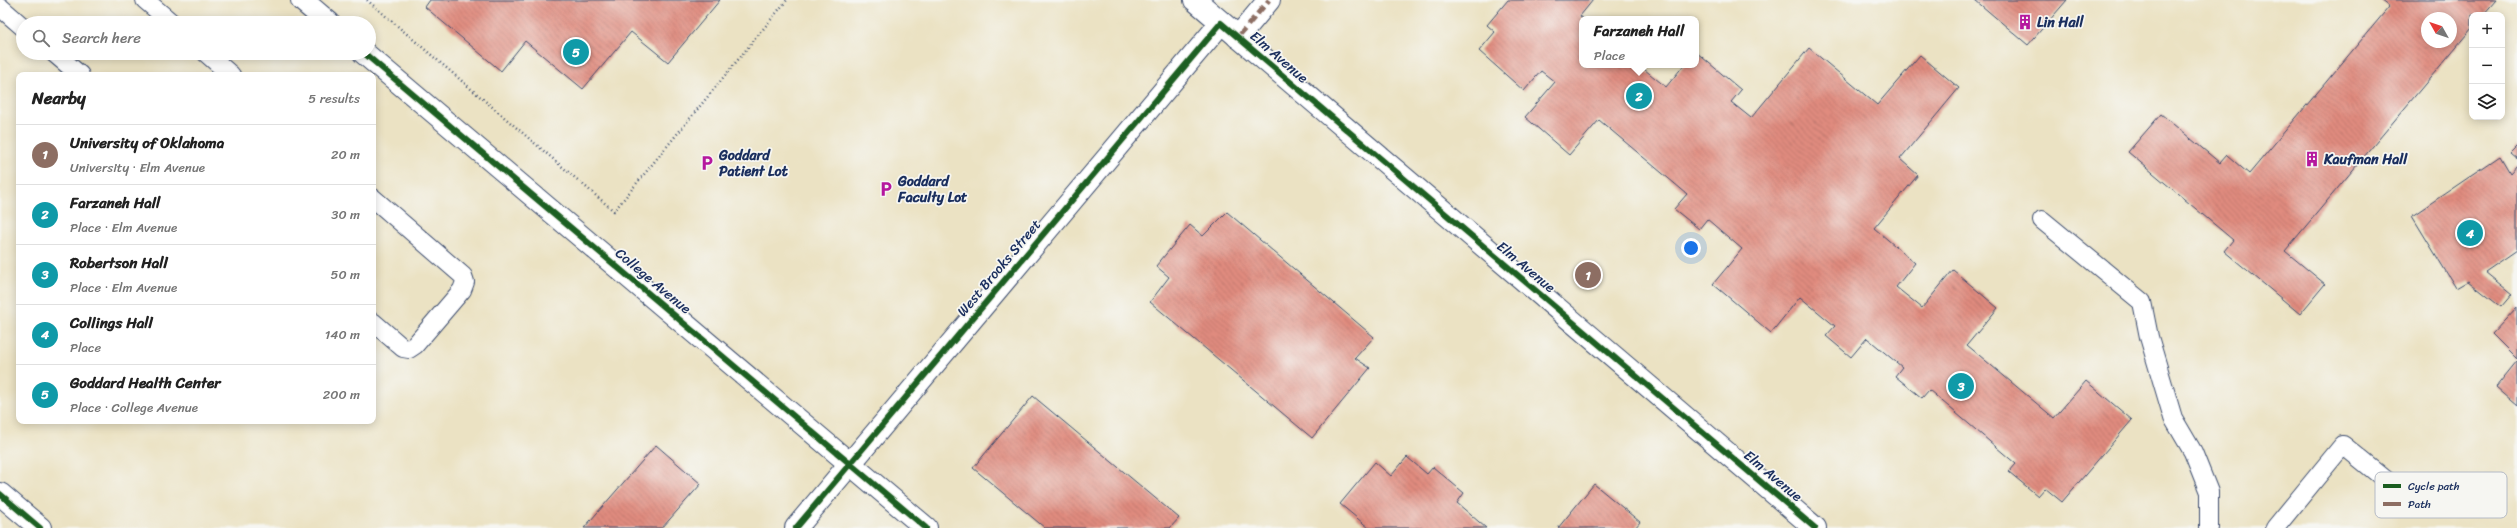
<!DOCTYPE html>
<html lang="en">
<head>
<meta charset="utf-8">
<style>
  :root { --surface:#fff; --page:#f6f6f6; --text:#222; --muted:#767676; --line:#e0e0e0; --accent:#0b8043 }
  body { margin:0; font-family:Sriracha,sans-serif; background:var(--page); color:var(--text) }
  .controls { position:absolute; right:12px; top:12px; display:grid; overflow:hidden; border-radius:8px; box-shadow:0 2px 10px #0003 }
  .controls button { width:36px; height:36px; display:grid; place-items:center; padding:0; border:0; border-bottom:1px solid var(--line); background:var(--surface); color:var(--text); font:20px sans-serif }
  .compass { position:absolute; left:2421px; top:12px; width:36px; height:36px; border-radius:50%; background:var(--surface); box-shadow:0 2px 10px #0003; rotate:310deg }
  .you { position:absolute; left:1691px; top:248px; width:14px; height:14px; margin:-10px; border:3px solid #fff; border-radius:50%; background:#1a73e8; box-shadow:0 0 0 6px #1a73e833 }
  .badge { display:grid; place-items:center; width:26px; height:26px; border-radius:50%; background:var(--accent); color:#fff; font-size:13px; font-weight:700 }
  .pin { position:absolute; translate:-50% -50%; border:2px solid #fff; box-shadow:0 1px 4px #0006 }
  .popup { position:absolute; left:1579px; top:16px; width:120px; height:52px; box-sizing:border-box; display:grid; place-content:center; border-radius:8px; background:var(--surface); filter:drop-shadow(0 1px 3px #0005); font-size:13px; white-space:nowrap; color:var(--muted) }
  .popup b { font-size:15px; color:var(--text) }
  .popup::after { content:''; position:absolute; left:50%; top:100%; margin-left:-8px; border:8px solid transparent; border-top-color:var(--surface) }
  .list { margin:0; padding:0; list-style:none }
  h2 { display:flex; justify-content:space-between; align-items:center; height:52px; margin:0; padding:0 16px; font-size:17px }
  h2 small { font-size:13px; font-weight:400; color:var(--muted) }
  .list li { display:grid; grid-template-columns:26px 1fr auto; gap:12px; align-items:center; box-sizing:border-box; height:60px; padding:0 16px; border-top:1px solid var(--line) }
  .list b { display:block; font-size:15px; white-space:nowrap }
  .list p { margin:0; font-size:13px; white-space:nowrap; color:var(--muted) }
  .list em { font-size:13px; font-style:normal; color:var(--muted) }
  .icon { flex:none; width:22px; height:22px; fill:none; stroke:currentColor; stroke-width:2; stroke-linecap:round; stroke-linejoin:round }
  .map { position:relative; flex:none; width:2517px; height:528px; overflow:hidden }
  .search { position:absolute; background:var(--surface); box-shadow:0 2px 10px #0003; left:16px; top:16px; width:360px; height:44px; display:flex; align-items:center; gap:10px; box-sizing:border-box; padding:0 14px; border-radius:22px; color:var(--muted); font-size:15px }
  .panel { position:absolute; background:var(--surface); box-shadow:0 2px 10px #0003; left:16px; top:72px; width:360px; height:352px; border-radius:8px }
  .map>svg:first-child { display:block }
</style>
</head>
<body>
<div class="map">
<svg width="2517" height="528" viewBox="0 0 2517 528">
  <defs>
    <pattern id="building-back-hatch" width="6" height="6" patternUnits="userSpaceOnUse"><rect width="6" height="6" fill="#e08b7e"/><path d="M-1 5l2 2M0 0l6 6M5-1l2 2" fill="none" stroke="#b5726a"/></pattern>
  </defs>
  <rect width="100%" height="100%" fill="#f6f6f2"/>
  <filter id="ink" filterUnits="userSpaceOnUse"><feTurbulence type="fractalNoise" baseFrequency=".025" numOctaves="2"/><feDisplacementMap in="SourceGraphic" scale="8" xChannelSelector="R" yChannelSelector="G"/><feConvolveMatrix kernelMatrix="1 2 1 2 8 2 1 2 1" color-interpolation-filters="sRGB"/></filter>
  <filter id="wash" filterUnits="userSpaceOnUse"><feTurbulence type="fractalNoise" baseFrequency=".012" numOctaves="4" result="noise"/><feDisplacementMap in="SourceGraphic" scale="16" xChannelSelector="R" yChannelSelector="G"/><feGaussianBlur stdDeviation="0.9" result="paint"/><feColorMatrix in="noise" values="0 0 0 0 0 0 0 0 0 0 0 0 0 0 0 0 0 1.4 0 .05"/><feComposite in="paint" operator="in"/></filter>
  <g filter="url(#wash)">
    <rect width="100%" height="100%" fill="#ebe2c3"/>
    <g id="blocks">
      <!-- building -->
      <g fill="url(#building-back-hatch)" fill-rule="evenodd">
        <polygon points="430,0 720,0 668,62 631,32 583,89 525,41 501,71 425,7"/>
        <polygon points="1508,0 1593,0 1580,16 1584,19 1582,19 1582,65 1639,65 1666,87 1684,65 1696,65 1696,52 1741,90 1731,102 1751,118 1809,48 1877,105 1920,55 1959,88 1900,159 1918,175 1874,228 1915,263 1896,287 1922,308 1953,270 1998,308 1967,345 2054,418 2086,381 2132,420 2062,502 2045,488 2038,496 2009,472 2016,464 1929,390 1922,398 1895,376 1902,367 1867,338 1851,357 1826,336 1835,326 1800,297 1771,333 1713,284 1742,249 1707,219 1699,229 1674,209 1687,194 1599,120 1569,155 1525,117 1555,82 1541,71 1524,91 1479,51 1495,32 1487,25"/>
        <polygon points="1975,0 2067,0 2028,45"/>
        <path d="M2380 0H2496L2483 15H2472V28L2285 251 2325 284 2300 314 2224 251 2233 240 2128 152 2161 114 2220 163 2227 155 2249 174 2389 7ZM2427 18H2451V42H2427Z"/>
        <polygon points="2517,145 2517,158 2510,152"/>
        <polygon points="2500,156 2510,173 2517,165 2517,250 2485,272 2512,294 2501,307 2468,281 2456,288 2412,216"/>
        <polygon points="1227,212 1374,337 1355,358 1370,368 1312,438 1150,302 1169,277 1156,266 1190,225 1203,236"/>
        <polygon points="2517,307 2517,359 2492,334"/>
        <polygon points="2517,361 2517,405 2496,387"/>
        <polygon points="1033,396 1179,518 1170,528 1045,528 973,468"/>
        <polygon points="656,445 701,484 662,528 584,528"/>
        <polygon points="1407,457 1427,474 1433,467 1464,493 1457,503 1486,528 1369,528 1340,504 1375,462 1391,476"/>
        <polygon points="1594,484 1640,522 1635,528 1558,528"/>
      </g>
    </g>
  </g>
  <g filter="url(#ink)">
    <use href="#blocks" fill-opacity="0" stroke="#3a4a6d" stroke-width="1"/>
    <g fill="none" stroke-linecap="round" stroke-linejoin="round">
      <defs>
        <g id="lane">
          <polyline points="145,0 172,23"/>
          <polyline points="0,7 23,27"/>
          <polyline points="54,53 80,75"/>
          <polyline points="206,53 231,75"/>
          <polyline points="373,198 463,276 465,282 462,290 415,345 409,349 403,348 373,322"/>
          <polyline points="2042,220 2142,302 2149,337 2173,418 2193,452 2209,492 2209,528"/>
          <polyline points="2275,528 2343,445 2419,507"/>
        </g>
        <g id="street">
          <polyline points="302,0 329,23"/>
          <polyline points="1238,37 1269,0"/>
          <polyline points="364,53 926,528"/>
          <polyline points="796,528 1221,23"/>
        </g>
        <g id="secondary">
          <polyline points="1195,0 1815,528"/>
          <polyline points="0,494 40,528"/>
        </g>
      </defs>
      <!-- lane casing -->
      <use href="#lane" stroke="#3a4a6d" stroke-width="20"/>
      <!-- street casing -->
      <use href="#street" stroke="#3a4a6d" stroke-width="24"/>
      <!-- secondary casing -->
      <use href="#secondary" stroke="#3a4a6d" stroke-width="24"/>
      <!-- path -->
      <polyline stroke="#3a4a6d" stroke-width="2.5" stroke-dasharray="1 3" stroke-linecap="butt" points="367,0 614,211 787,0"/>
      <!-- lane -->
      <use href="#lane" stroke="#fff" stroke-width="18"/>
      <!-- street -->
      <use href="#street" stroke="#fff" stroke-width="22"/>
      <!-- secondary -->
      <use href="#secondary" stroke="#fff" stroke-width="22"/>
      <!-- quiet -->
      <polyline stroke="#8d6e63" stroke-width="5" stroke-dasharray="10 5" stroke-linecap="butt" points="1238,37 1269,0"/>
      <defs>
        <g id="cycleway">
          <polyline points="364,53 926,528"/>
          <polyline points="0,494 40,528"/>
          <polyline points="796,528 1221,23 1815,528"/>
        </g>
      </defs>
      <!-- cycleway casing -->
      <use href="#cycleway" stroke="#f6f6f2" stroke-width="8"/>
      <!-- cycleway -->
      <use href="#cycleway" stroke="#1b5e20" stroke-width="6"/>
    </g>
  </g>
  <!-- icons -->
  <defs>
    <symbol id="building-bare" viewBox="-9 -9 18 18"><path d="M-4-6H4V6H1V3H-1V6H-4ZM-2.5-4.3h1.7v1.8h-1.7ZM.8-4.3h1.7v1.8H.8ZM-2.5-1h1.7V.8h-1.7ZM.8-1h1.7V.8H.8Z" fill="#b5179e" stroke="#f6f6f2" stroke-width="2.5" paint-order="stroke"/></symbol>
    <symbol id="parking-bare" viewBox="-9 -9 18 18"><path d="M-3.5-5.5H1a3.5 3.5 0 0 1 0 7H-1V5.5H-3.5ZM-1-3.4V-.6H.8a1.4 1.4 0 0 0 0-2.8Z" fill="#b5179e" stroke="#f6f6f2" stroke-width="2.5" paint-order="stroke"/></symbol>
  </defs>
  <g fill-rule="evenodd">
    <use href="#building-bare" x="2014" y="11" width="22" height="22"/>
    <use href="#building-bare" x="2301" y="148" width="22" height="22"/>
    <use href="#parking-bare" x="696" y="152" width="22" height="22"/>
    <use href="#parking-bare" x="875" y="178" width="22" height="22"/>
  </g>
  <g text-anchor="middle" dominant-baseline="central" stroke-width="3.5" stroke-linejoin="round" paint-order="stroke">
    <!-- poi labels -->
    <g font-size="14" font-weight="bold" fill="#1b2f5e" stroke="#f6f6f2" text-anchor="start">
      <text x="2037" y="22">Lin Hall</text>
      <text x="719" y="155">Goddard<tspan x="719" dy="16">Patient Lot</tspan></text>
      <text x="2324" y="159">Kaufman Hall</text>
      <text x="898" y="181">Goddard<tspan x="898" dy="16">Faculty Lot</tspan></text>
    </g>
    <!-- street labels -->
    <g font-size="14" fill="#1b2f5e" stroke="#f6f6f2">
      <text transform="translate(1279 57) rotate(41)">Elm Avenue</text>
      <text transform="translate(1526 267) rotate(40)">Elm Avenue</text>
      <text transform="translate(999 268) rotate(-50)">West Brooks Street</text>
      <text transform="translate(653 281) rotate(40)">College Avenue</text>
      <text transform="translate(1773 476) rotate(40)">Elm Avenue</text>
    </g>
  </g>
  <!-- legend -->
  <rect x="2375" y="472" width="132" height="46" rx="6" fill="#f6f6f2" stroke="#b4bac6" stroke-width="1"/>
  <rect x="2383" y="484" width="18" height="4" fill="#1b5e20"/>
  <rect x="2383" y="502" width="18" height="4" fill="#8d6e63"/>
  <g font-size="11" fill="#1b2f5e">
    <text x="2408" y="490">Cycle path</text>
    <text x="2408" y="508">Path</text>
  </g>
</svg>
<div class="controls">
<button>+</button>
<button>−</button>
<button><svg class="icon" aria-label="layers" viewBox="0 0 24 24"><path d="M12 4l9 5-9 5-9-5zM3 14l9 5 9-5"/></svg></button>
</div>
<svg class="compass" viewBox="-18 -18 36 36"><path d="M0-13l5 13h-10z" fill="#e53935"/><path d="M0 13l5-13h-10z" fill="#767676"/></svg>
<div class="you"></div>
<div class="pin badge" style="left:1588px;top:275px;background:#8d6e63">1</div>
<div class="pin badge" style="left:1639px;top:96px;background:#0f9aa8">2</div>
<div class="popup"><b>Farzaneh Hall</b>Place</div>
<div class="pin badge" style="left:1961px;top:386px;background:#0f9aa8">3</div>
<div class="pin badge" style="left:2470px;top:233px;background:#0f9aa8">4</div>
<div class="pin badge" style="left:576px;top:52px;background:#0f9aa8">5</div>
<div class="search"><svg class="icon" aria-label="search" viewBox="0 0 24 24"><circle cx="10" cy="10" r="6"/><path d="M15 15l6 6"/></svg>Search here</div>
<section class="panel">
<h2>Nearby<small>5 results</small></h2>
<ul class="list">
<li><span class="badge" style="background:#8d6e63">1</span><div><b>University of Oklahoma</b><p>University · Elm Avenue</p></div><em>20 m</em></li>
<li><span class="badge" style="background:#0f9aa8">2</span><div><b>Farzaneh Hall</b><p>Place · Elm Avenue</p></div><em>30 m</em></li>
<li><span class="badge" style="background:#0f9aa8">3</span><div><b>Robertson Hall</b><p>Place · Elm Avenue</p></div><em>50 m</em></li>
<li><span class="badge" style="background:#0f9aa8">4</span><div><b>Collings Hall</b><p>Place</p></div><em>140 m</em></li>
<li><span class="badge" style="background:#0f9aa8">5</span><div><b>Goddard Health Center</b><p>Place · College Avenue</p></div><em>200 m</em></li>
</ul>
</section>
</div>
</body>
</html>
